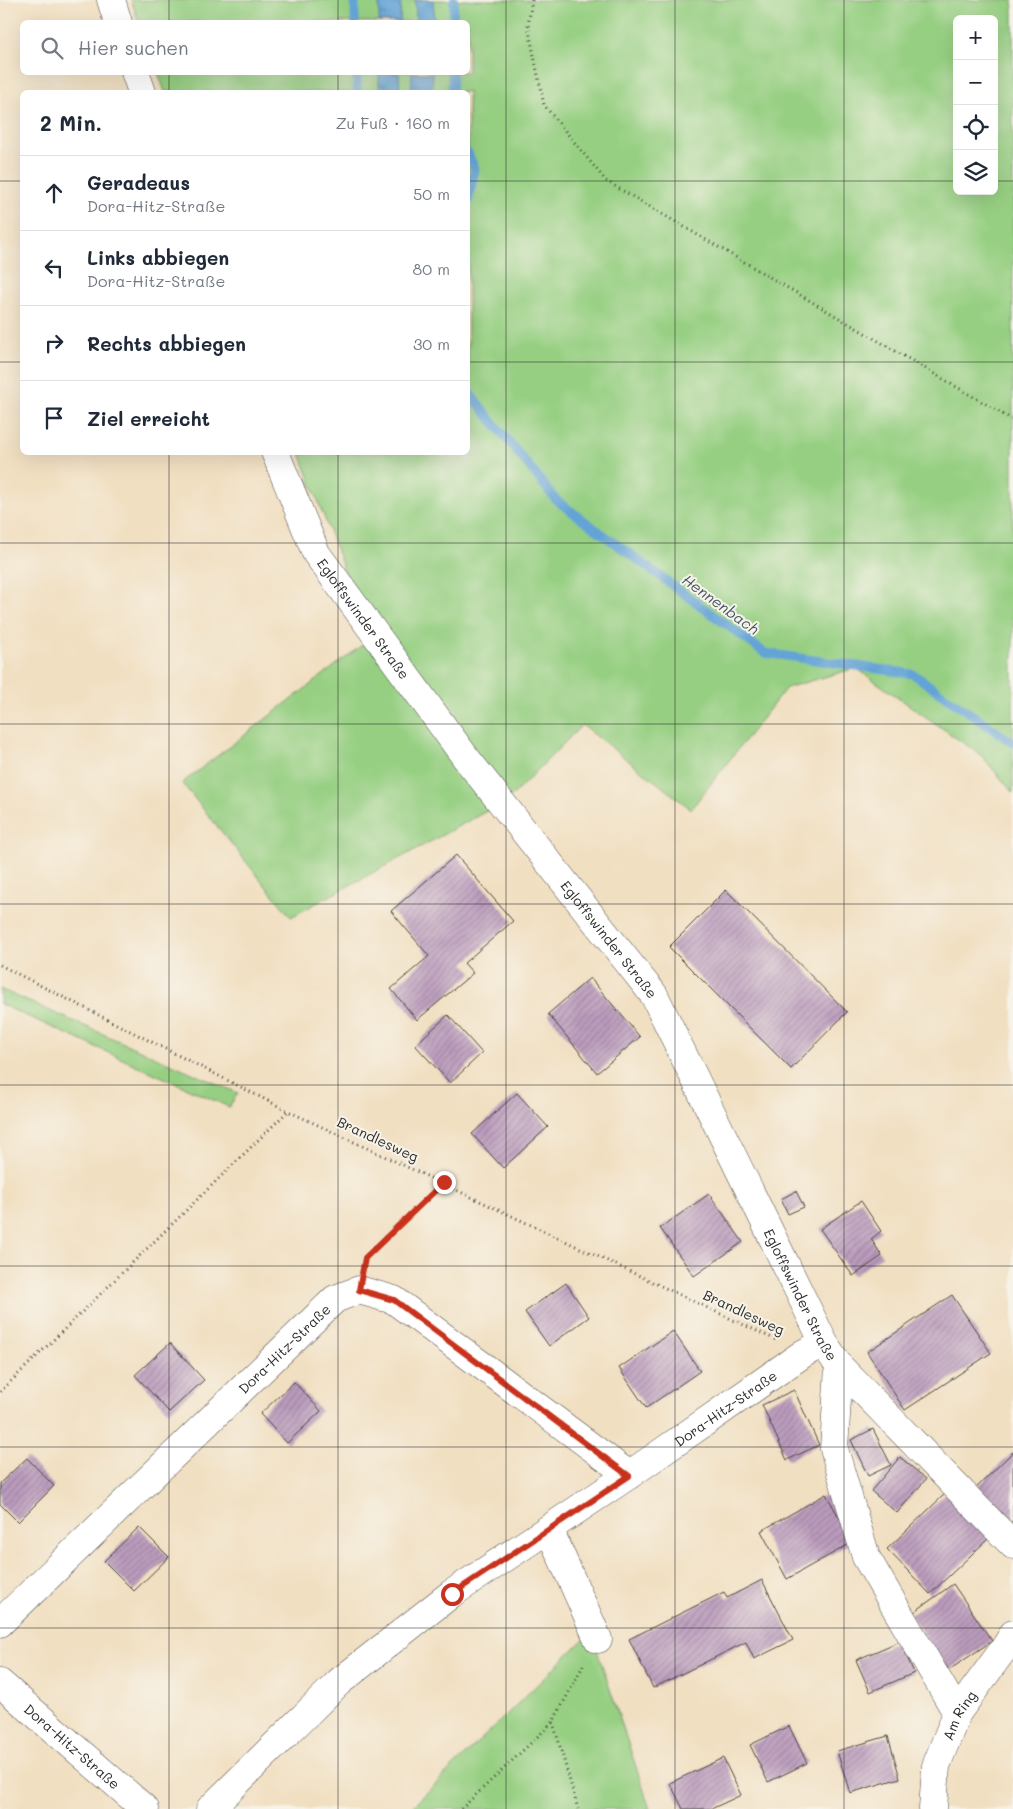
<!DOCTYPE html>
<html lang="de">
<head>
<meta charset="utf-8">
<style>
  :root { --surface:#fff; --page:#f6f6f7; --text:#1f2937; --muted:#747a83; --line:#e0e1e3 }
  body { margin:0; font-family:Mali,sans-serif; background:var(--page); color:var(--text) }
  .controls { position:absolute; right:15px; top:15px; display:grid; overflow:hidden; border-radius:8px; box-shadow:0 5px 20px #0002 }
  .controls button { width:45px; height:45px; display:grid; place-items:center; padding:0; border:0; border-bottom:1px solid var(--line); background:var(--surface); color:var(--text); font:25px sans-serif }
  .stop { position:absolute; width:15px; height:15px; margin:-11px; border:4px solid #c8321e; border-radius:50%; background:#fff }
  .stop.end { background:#c8321e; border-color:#fff; box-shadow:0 1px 5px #0008 }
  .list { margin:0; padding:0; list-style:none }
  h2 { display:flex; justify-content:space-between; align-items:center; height:65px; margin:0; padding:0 20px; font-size:21px }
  h2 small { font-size:16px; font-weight:400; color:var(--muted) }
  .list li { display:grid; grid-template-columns:32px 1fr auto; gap:15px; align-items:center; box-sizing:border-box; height:75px; padding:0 20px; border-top:1px solid var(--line) }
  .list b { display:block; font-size:19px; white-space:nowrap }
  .list p { margin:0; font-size:16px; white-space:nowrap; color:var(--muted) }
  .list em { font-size:16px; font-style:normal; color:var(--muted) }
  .icon { flex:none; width:28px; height:28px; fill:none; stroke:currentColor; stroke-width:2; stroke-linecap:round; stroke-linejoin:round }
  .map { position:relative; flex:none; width:1013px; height:1809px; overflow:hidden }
  .search { position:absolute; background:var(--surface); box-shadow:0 5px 20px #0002; left:20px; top:20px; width:450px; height:55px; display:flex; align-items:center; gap:12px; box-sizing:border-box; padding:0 18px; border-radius:8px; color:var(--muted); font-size:19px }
  .panel { position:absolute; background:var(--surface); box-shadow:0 5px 20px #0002; left:20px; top:90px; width:450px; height:365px; border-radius:8px }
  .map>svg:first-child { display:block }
</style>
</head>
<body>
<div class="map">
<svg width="1013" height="1809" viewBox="0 0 1013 1809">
  <defs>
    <pattern id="water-ripples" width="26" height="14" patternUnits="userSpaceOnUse" patternTransform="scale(1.25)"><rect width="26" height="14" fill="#63a3d6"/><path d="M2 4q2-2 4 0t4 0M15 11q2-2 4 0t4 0" fill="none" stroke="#5285ae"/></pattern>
    <pattern id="building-hatch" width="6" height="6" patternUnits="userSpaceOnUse" patternTransform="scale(1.25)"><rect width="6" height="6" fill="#bb9bbd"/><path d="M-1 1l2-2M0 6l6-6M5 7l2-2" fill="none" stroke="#987f9a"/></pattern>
  </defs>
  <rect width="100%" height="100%" fill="#f7f3e8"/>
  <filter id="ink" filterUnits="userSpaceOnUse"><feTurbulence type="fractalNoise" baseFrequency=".02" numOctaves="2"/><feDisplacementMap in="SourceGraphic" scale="10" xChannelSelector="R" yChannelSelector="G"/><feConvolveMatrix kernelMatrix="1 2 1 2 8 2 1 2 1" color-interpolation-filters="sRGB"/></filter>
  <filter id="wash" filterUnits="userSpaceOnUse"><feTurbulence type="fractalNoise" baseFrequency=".0096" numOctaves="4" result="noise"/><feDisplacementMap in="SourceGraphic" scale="20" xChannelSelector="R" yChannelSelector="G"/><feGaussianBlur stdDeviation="1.12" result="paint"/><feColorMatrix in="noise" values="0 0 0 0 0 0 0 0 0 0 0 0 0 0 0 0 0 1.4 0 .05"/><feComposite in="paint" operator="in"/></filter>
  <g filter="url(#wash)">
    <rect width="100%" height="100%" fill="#f1dfc1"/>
    <!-- grass -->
    <g fill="#96cf82" stroke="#607d56" fill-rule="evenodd">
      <path d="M131 0H1013V793L982 756 856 668 786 688 691 809 582 725 509 799 291 917 182 783 370 639 300 453 468 452V92H165L158 73 468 72V22H139ZM957 19H994V191H957Z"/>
      <polygon points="0,989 238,1093 229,1107 0,1004"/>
      <polygon points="591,1632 650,1809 410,1809"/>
    </g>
    <!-- water -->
    <g fill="url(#water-ripples)" stroke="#476780">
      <polygon points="379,0 401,0 400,22 379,22"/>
      <polygon points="415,0 433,0 435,22 416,22"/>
      <polygon points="379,73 399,73 400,92 379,92"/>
      <polygon points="412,73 433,73 432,92 411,92"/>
    </g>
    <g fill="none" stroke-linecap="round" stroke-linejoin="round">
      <!-- stream -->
      <g stroke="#63a3d6" stroke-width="9">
        <polyline points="355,0 355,22"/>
        <polyline points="453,22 454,0"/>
        <polyline points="357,72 357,92"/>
        <polyline points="452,92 452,72"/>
        <polyline points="468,153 475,169 468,202"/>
        <polyline points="468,391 556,500 765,653 913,674 1013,743"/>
      </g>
    </g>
    <g id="blocks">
      <!-- building -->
      <g fill="url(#building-hatch)">
        <polygon points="456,855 513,921 464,963 473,973 417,1020 391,989 429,956 391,911"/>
        <polygon points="726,890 847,1012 791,1069 669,947"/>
        <polygon points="590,978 640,1037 597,1073 548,1014"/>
        <polygon points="448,1015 482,1053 450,1083 415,1045"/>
        <polygon points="517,1093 548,1127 503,1168 472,1134"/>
        <polygon points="796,1191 804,1207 788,1214 781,1199"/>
        <polygon points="709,1194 743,1242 694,1276 660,1228"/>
        <polygon points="861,1201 881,1231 871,1239 882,1256 853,1276 820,1229"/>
        <polygon points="566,1283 589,1317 549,1346 525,1312"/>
        <polygon points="952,1295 991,1353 905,1410 867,1352"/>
        <polygon points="673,1331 700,1371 646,1408 619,1368"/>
        <polygon points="170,1343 204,1380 169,1412 135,1375"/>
        <polygon points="294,1382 321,1411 287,1443 260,1414"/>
        <polygon points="794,1390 819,1445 787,1460 762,1405"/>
        <polygon points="873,1429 891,1465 868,1476 851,1440"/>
        <polygon points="1013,1452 1013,1520 1008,1525 974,1490"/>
        <polygon points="900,1457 926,1479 897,1513 871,1491"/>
        <polygon points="27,1458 54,1486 18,1522 0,1504 0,1483"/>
        <polygon points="947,1492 990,1537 930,1594 887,1549"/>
        <polygon points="826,1494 853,1542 787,1579 761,1531"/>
        <polygon points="139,1527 169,1557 134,1591 104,1561"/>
        <polygon points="762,1580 793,1640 754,1659 746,1642 653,1688 629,1639 724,1592 727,1598"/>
        <polygon points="953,1584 992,1641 949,1670 910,1615"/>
        <polygon points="900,1641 914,1673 870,1692 856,1660"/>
        <polygon points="789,1726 807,1763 768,1782 750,1745"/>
        <polygon points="888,1736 900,1778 850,1793 837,1751"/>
        <polygon points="723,1758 741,1795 711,1809 683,1809 670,1783"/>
      </g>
    </g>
  </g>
  <g filter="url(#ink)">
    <use href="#blocks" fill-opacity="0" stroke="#494642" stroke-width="1"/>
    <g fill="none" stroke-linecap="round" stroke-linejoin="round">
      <defs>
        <g id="minor">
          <polyline points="111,0 118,22"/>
          <polyline points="135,72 142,92"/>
          <path id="s1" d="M275 452 316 553 466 758 654 995 824 1343 839 1366 1013 1545"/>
          <polyline points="839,1366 834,1449 866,1557 957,1713"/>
          <polyline points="549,1529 598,1639"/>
          <path id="s2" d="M0 1623 335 1299 359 1290 394 1300 629 1475"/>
          <path id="s3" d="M0 1683 145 1809"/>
          <path id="s4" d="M210 1809 339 1682 451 1594 629 1475 804 1353 824 1343"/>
          <path id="s5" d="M933 1809 936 1766 957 1713 1006 1646 1013 1634"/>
        </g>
      </defs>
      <!-- minor casing -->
      <use href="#minor" stroke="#494642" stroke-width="29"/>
      <!-- path -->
      <g stroke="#494642" stroke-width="3" stroke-dasharray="1 4" stroke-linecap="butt">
        <polyline points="532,0 528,26 544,105 606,181 1013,420"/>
        <polyline points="0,965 288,1111 776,1340"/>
        <polyline points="364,1263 365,1258 443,1182"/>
        <polyline points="0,1392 288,1111"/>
        <polyline points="553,1722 578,1809"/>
        <polyline points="461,1809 553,1722 584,1664"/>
      </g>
      <!-- minor -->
      <use href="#minor" stroke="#fff" stroke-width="28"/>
    </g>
  </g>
  <g fill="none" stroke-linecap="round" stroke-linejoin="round" filter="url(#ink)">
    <!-- route -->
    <polyline stroke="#c8321e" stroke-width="6" points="444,1182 365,1258 359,1290 394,1300 629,1476 452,1594"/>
  </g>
  <!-- grid -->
  <path fill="none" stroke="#2b2b2b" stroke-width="1" stroke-opacity="0.55" d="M169 0V22M338 0V22M506 0V1809M675 0V1809M844 0V1809M169 72V92M338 72V92M0 181H22M468 181H957M994 181H1013M0 362H22M468 362H1013M169 452V1809M338 452V1809M0 543H1013M0 724H1013M0 904H1013M0 1085H1013M0 1266H1013M0 1447H1013M0 1628H1013"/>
  <g text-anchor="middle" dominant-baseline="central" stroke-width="4" stroke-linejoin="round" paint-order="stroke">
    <!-- street labels -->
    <g font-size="14" fill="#2b2b2b" stroke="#f7f3e8">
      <text stroke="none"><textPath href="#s1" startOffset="190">Egloffswinder Straße</textPath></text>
      <text stroke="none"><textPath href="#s1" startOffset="594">Egloffswinder Straße</textPath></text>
      <text transform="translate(378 1139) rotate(25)">Brandlesweg</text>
      <text stroke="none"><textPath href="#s1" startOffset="999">Egloffswinder Straße</textPath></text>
      <text transform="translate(744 1312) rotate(25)">Brandlesweg</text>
      <text stroke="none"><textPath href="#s2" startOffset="395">Dora-Hitz-Straße</textPath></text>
      <text stroke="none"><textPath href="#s4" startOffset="655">Dora-Hitz-Straße</textPath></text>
      <text stroke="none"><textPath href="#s5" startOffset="99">Am Ring</textPath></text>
      <text stroke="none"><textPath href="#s3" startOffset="96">Dora-Hitz-Straße</textPath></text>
    </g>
    <!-- water labels -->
    <g font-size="15" font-style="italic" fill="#3f5567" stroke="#f7f3e8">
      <text transform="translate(721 604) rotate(36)">Hennenbach</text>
    </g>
  </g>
</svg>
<div class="controls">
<button>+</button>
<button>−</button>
<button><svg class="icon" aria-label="locate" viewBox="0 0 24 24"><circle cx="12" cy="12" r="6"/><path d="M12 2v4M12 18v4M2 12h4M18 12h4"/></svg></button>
<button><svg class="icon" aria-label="layers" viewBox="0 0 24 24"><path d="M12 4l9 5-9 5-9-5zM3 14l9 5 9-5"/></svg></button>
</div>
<div class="stop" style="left:452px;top:1594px"></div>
<div class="stop end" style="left:444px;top:1182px"></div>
<div class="search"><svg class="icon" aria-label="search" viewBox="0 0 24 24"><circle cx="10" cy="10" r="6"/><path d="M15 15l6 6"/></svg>Hier suchen</div>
<section class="panel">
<h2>2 Min.<small>Zu Fuß · 160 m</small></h2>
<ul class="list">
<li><svg class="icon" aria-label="ahead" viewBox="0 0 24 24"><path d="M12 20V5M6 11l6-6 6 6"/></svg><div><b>Geradeaus</b><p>Dora-Hitz-Straße</p></div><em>50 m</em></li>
<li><svg class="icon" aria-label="left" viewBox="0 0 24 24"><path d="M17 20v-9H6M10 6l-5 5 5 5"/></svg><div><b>Links abbiegen</b><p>Dora-Hitz-Straße</p></div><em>80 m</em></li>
<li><svg class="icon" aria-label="right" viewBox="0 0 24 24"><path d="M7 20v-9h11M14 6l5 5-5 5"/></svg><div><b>Rechts abbiegen</b></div><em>30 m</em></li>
<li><svg class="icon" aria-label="arrive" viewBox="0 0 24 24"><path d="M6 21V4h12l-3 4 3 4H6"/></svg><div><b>Ziel erreicht</b></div></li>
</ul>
</section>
</div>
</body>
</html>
